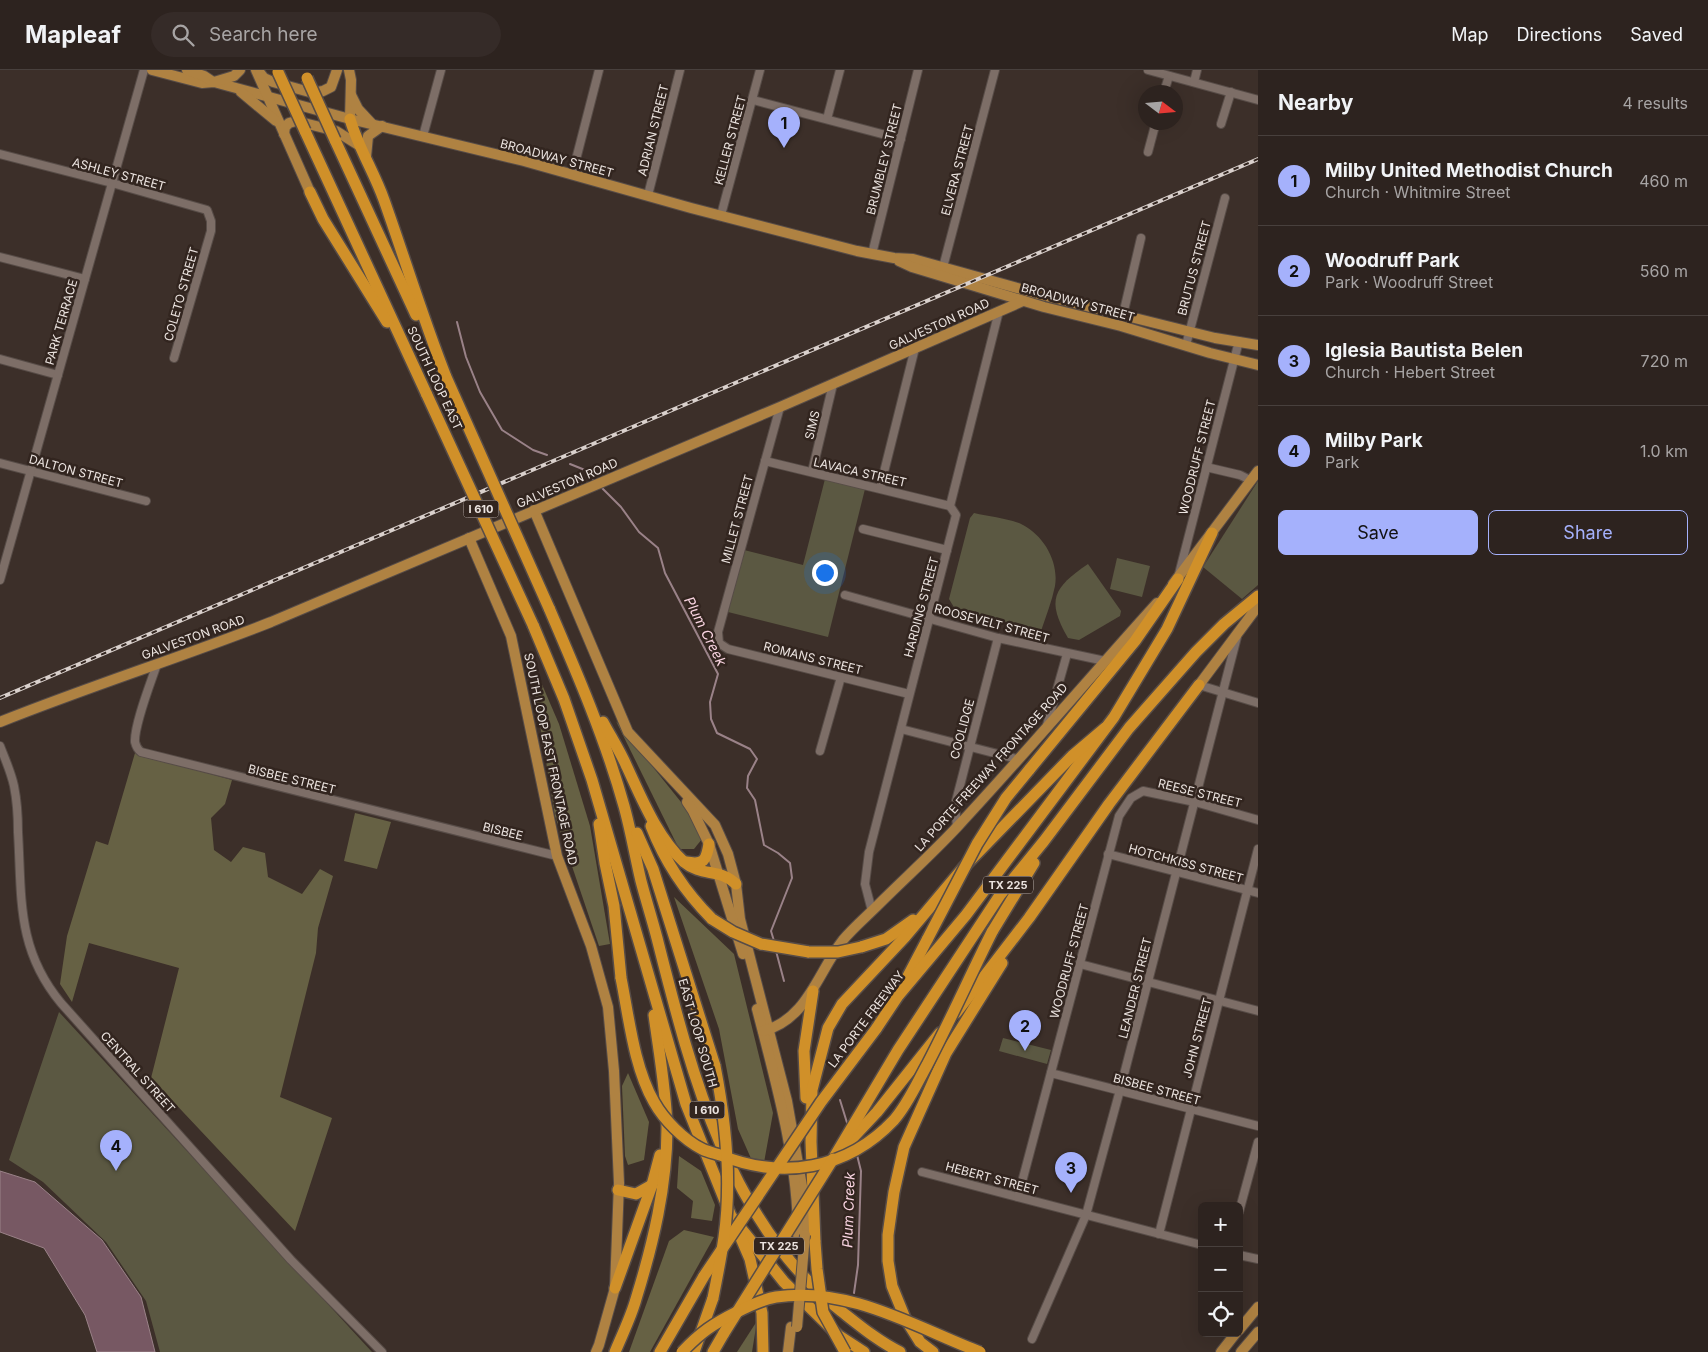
<!DOCTYPE html>
<html lang="en">
<head>
<meta charset="utf-8">
<style>
  :root { --surface:#2d231f; --page:#352b28; --text:#f1f3f6; --muted:#a7a4a4; --line:#48403d; --accent:#a5b1fc }
  body { margin:0; font-family:Inter,sans-serif; background:var(--page); color:var(--text) }
  .controls { position:absolute; right:15px; bottom:15px; display:grid; overflow:hidden; border-radius:8px; box-shadow:0 5px 20px #0002 }
  .controls button { width:45px; height:45px; display:grid; place-items:center; padding:0; border:0; border-bottom:1px solid var(--line); background:var(--surface); color:var(--text); font:25px sans-serif }
  .compass { position:absolute; left:1138px; top:15px; width:45px; height:45px; border-radius:50%; background:var(--surface); box-shadow:0 5px 20px #0002; rotate:106deg }
  .you { position:absolute; left:824px; top:502px; width:18px; height:18px; margin:-12px; border:4px solid #fff; border-radius:50%; background:#1a73e8; box-shadow:0 0 0 8px #1a73e833 }
  .badge { display:grid; place-items:center; width:32px; height:32px; border-radius:50%; background:var(--accent); color:#111; font-size:16px; font-weight:700 }
  .pin { position:absolute; translate:-50% -41px; filter:drop-shadow(0 1px 2px #0008) }
  .pin::after { content:''; position:absolute; top:26px; width:18px; height:15px; background:inherit; clip-path:polygon(0 0,100% 0,50% 100%) }
  .list { margin:0; padding:0; list-style:none }
  h2 { display:flex; justify-content:space-between; align-items:center; height:65px; margin:0; padding:0 20px; font-size:21px }
  h2 small { font-size:16px; font-weight:400; color:var(--muted) }
  .list li { display:grid; grid-template-columns:32px 1fr auto; gap:15px; align-items:center; box-sizing:border-box; height:90px; padding:0 20px; border-top:1px solid var(--line) }
  .list b { display:block; font-size:19px; white-space:nowrap }
  .list p { margin:0; font-size:16px; white-space:nowrap; color:var(--muted) }
  .list em { font-size:16px; font-style:normal; color:var(--muted) }
  .actions { display:flex; gap:10px; padding:15px 20px }
  .actions a { flex:1; padding:11px 0; border:1px solid var(--accent); border-radius:8px; text-align:center; font-size:18px; color:var(--accent) }
  .actions .main { background:var(--accent); color:#111 }
  .icon { flex:none; width:28px; height:28px; fill:none; stroke:currentColor; stroke-width:2; stroke-linecap:round; stroke-linejoin:round }
  .map { position:relative; flex:none; width:1258px; height:1282px; overflow:hidden }
  header { display:flex; align-items:center; gap:30px; box-sizing:border-box; height:70px; padding:0 25px; background:var(--surface); border-bottom:1px solid var(--line) }
  header strong { font-size:24px }
  nav { display:flex; gap:28px; margin-inline-start:auto; font-size:18px }
  .search { width:350px; height:45px; background:var(--page); display:flex; align-items:center; gap:12px; box-sizing:border-box; padding:0 18px; border-radius:28px; color:var(--muted); font-size:19px }
  main { display:flex }
  aside { flex:1; background:var(--surface) }
  .map>svg:first-child { display:block }
</style>
</head>
<body>
<header>
<strong>Mapleaf</strong>
<div class="search"><svg class="icon" aria-label="search" viewBox="0 0 24 24"><circle cx="10" cy="10" r="6"/><path d="M15 15l6 6"/></svg>Search here</div>
<nav><a>Map</a><a>Directions</a><a>Saved</a></nav>
</header>
<main>
<div class="map">
<svg width="1258" height="1282" viewBox="0 0 1258 1282">
  <rect width="100%" height="100%" fill="#3c2f29"/>
  <!-- green -->
  <g fill="#5b5842">
    <polygon points="825,409 865,419 828,567 728,542 744,480 803,495"/>
    <polygon points="1258,411 1258,515 1242,529 1203,497"/>
    <path d="M974 443C990 447 1009 448 1023 455 1044 466 1059 492 1055 516 1052 531 1046 546 1041 561L955 539 949 529 970 448Z"/>
    <polygon points="1117,488 1150,496 1142,527 1110,519"/>
    <path d="M1088 494 1121 541 1120 546 1079 570 1068 568C1046 530 1053 518 1088 494Z"/>
    <polygon points="59,942 372,1282 160,1282 146,1231 106,1172 43,1112 9,1090"/>
    <polygon points="1003,968 1051,980 1047,994 999,981"/>
  </g>
  <!-- forest -->
  <g fill="#666144">
    <polygon points="528,582 559,654 590,756 610,874 599,876 555,746"/>
    <polygon points="616,651 689,742 702,769 694,779 679,779"/>
    <polygon points="135,683 232,710 225,734 211,748 214,780 231,792 243,777 265,783 268,807 302,824 320,799 333,806 318,858 316,883 280,1027 332,1048 295,1161 151,1008 179,898 89,873 72,932 60,914 67,866 96,771 108,775"/>
    <polygon points="355,743 391,752 377,799 344,791"/>
    <polygon points="674,827 734,884 773,1043 763,1098 753,1093 738,1059 719,959"/>
    <polygon points="628,1003 649,1052 644,1090 628,1095 625,1086 622,1016"/>
    <polygon points="679,1086 701,1101 715,1135 712,1151 691,1148 693,1131 677,1118"/>
    <polygon points="684,1160 714,1167 650,1282 629,1282 669,1171"/>
    <polygon points="757,1251 752,1282 737,1282"/>
  </g>
  <!-- water -->
  <polygon fill="#775863" stroke="#9a8288" points="0,1101 35,1112 102,1170 141,1227 155,1282 97,1282 85,1245 44,1178 0,1162"/>
  <g fill="none" stroke-linecap="round" stroke-linejoin="round">
    <!-- stream -->
    <g stroke="#9a8288" stroke-width="2">
      <polyline points="457,252 466,287 480,322 502,360 533,380 547,385"/>
      <polyline points="570,394 585,400 595,411"/>
      <polyline points="600,416 621,437 639,462 658,478 665,503 718,604 710,632 711,649 717,663 750,679 757,689 748,706 747,718 755,730 764,775 778,783 790,793 792,808 771,861 774,871"/>
      <polyline points="776,881 784,911"/>
      <polyline points="840,1030 848,1056"/>
      <polyline points="854,1223 858,1195 861,1101 857,1085"/>
    </g>
    <defs>
      <g id="minor">
        <polyline points="1148,0 1258,30"/>
        <polyline points="1194,12 1197,0"/>
        <polyline points="1164,22 1169,6"/>
        <polyline points="753,30 901,69"/>
        <polyline points="827,49 840,0"/>
        <polyline points="1221,54 1231,22"/>
        <polyline points="423,66 441,0"/>
        <polyline points="1148,82 1156,52"/>
        <polyline points="0,84 112,113 207,140 211,151 211,161 174,288"/>
        <polyline points="572,105 599,0"/>
        <polyline points="648,125 680,0"/>
        <polyline points="721,145 760,0"/>
        <polyline points="872,184 918,0"/>
        <polyline points="0,187 85,209"/>
        <polyline points="942,201 995,0"/>
        <polyline points="1122,249 1141,168"/>
        <polyline points="1186,275 1225,128"/>
        <polyline points="0,289 58,305"/>
        <polyline points="780,337 718,562 719,573 728,579 909,624"/>
        <polyline points="765,391 950,436"/>
        <polyline points="0,393 146,431"/>
        <polyline points="1206,397 1240,405 1250,410"/>
        <polyline points="812,402 833,314"/>
        <polyline points="880,418 915,278"/>
        <polyline points="863,459 947,480"/>
        <polyline points="1179,504 1239,271"/>
        <polyline points="0,510 144,0"/>
        <polyline points="845,525 998,568 1105,591"/>
        <path d="M157 594C151 612 134 655 135 672 136 676 137 679 141 682L557 786"/>
        <polyline points="1199,615 1258,633"/>
        <polyline points="1047,655 1067,584"/>
        <polyline points="901,659 1017,689"/>
        <path d="M0 676C5 689 11 702 14 716 17 731 18 746 18 762 22 827 16 879 61 933L291 1190 382 1282"/>
        <polyline points="820,681 841,607"/>
        <polyline points="957,757 955,735 998,568"/>
        <polyline points="1108,784 1258,823"/>
        <polyline points="872,841 865,814 869,782 956,445 950,436 999,241"/>
        <polyline points="1080,894 1258,941"/>
        <polyline points="1051,1003 1258,1056"/>
        <polyline points="922,1102 1202,1175"/>
        <polyline points="1018,1127 1119,746 1131,728 1143,721 1195,732 1258,750"/>
        <polyline points="1239,1142 1258,1072"/>
        <polyline points="1159,1164 1258,779"/>
        <polyline points="1239,1185 1258,1189"/>
        <polyline points="1032,1269 1086,1145 1120,1020 1237,567"/>
      </g>
      <g id="major">
        <polyline points="152,0 202,13 214,12 350,49 524,91 691,138 857,181 894,188 913,189 1046,226 1215,268 1258,275"/>
        <polyline points="187,0 204,6 213,12"/>
        <polyline points="256,0 310,122"/>
        <polyline points="349,0 351,10 350,49"/>
        <polyline points="260,3 264,8 273,12 313,23 323,21 331,17 337,0"/>
        <polyline points="214,12 234,6 240,0"/>
        <polyline points="241,22 276,51"/>
        <polyline points="351,25 358,39 372,54"/>
        <polyline points="284,64 285,57 289,53 296,51 336,61 360,76"/>
        <polyline points="366,87 368,66 382,56"/>
        <polyline points="899,191 912,197 1044,237 1121,256 1210,283 1258,295"/>
        <polyline points="534,440 628,662 715,755 728,784 736,814 740,849 787,1031 805,1133 805,1165"/>
        <polyline points="469,468 511,566 557,786 591,876 608,937 614,1001 619,1113 615,1218 599,1275 596,1282"/>
        <polyline points="1173,514 1258,401"/>
        <polyline points="1199,615 1258,536"/>
        <path d="M0 652C90 616 182 587 271 552L780 337 1023 231"/>
        <polyline points="687,732 693,741 709,774 743,884"/>
        <path d="M757 939C776 1013 798 1089 798 1165"/>
        <path d="M763 961C807 950 818 902 843 870 853 858 866 847 878 835 904 809 933 783 958 756 1026 683 1090 607 1157 533"/>
        <polyline points="1239,1260 1258,1237"/>
        <polyline points="788,1282 791,1257"/>
        <polyline points="1221,1282 1236,1263"/>
        <polyline points="1241,1282 1258,1262"/>
      </g>
      <g id="highway">
        <path d="M350 49C358 77 374 102 384 130 405 189 423 249 446 307"/>
        <polyline points="305,61 427,325"/>
        <polyline points="335,70 416,245"/>
        <polyline points="310,122 323,149 387,252"/>
        <path d="M549 538C577 603 605 668 624 736 631 761 635 786 641 811 646 830 652 849 657 868 691 1002 728 1152 841 1241 860 1256 878 1271 900 1282"/>
        <polyline points="533,555 564,629 592,710 686,1034 731,1146 784,1212 838,1265 864,1282"/>
        <path d="M603 652C611 667 620 681 627 697 642 729 657 767 684 792 702 807 720 798 736 814"/>
        <polyline points="1029,700 1135,571 1178,509"/>
        <polyline points="599,754 605,793 614,836 621,908"/>
        <path d="M651 756C665 792 685 822 712 849"/>
        <polyline points="637,763 653,799 715,996"/>
        <path d="M686 792C704 795 706 791 709 774"/>
        <polyline points="992,862 1034,793"/>
        <polyline points="761,874 809,882"/>
        <polyline points="861,877 886,869 913,850"/>
        <polyline points="908,906 928,868"/>
        <polyline points="956,943 1029,848 1109,734 1199,615"/>
        <polyline points="876,959 898,926 966,845 1114,647 1167,559 1212,463"/>
        <polyline points="806,1028 804,981 813,921"/>
        <polyline points="847,1074 877,1042 940,963"/>
        <polyline points="833,1089 898,980 1000,825 1044,771 1129,658 1196,582 1224,554 1258,526"/>
        <polyline points="618,1120 636,1124 652,1115"/>
        <polyline points="737,1159 750,1189 762,1243 763,1282"/>
        <polyline points="815,1172 811,1072 812,1020 828,958 842,934 905,867 963,798 1072,686 1105,658"/>
        <polyline points="615,1218 652,1115 660,1085"/>
        <path d="M615 1282C622 1265 631 1247 636 1229 653 1174 667 1116 667 1058 666 1020 659 982 654 945"/>
        <polyline points="660,1282 704,1206"/>
        <polyline points="694,1282 713,1228"/>
        <polyline points="713,1282 724,1263"/>
        <polyline points="933,1282 920,1272 905,1248 892,1216 888,1191 888,1165 894,1122 904,1077 946,983 1002,893"/>
      </g>
    </defs>
    <!-- minor casing -->
    <use href="#minor" stroke="#574c47" stroke-width="10"/>
    <!-- major casing -->
    <use href="#major" stroke="#574c47" stroke-width="12"/>
    <!-- highway casing -->
    <use href="#highway" stroke="#574c47" stroke-width="14"/>
    <!-- minor -->
    <use href="#minor" stroke="#7d6e67" stroke-width="8"/>
    <!-- major -->
    <use href="#major" stroke="#af8242" stroke-width="10"/>
    <!-- highway -->
    <use href="#highway" stroke="#d09029" stroke-width="11"/>
    <defs>
      <polyline id="rail" points="0,628 1258,89"/>
    </defs>
    <!-- rail casing -->
    <use href="#rail" stroke="#d9d0cc" stroke-width="4"/>
    <!-- rail -->
    <use href="#rail" stroke="#32251f" stroke-width="2" stroke-dasharray="5.5" stroke-linecap="butt"/>
    <defs>
      <polyline id="major-bridge" points="797,1257 805,1165"/>
      <g id="highway-bridge">
        <polyline points="278,2 305,61"/>
        <polyline points="307,8 335,70"/>
        <polyline points="446,307 549,538"/>
        <polyline points="427,325 533,555"/>
        <polyline points="712,849 733,862 761,874"/>
        <polyline points="928,868 977,774 1006,728 1029,700"/>
        <polyline points="809,882 838,882 861,877"/>
        <path d="M621 908C629 948 634 997 654 1032 664 1050 684 1070 702 1079 708 1082 714 1083 720 1085 782 1110 847 1100 894 1050 908 1034 917 1013 927 995 950 951 970 906 992 862"/>
        <polyline points="815,1172 817,1199 823,1242 845,1282"/>
        <polyline points="704,1206 821,1032 876,959"/>
        <path d="M713 1228C717 1208 721 1188 724 1167 732 1111 726 1052 715 996"/>
        <polyline points="724,1263 833,1089"/>
        <path d="M682 1282C701 1262 713 1254 737 1242 749 1236 764 1229 776 1227 849 1216 915 1257 980 1282"/>
      </g>
    </defs>
    <!-- major-bridge casing -->
    <use href="#major-bridge" stroke="#574c47" stroke-width="12" stroke-linecap="butt"/>
    <!-- highway-bridge casing -->
    <use href="#highway-bridge" stroke="#574c47" stroke-width="14" stroke-linecap="butt"/>
    <!-- major-bridge -->
    <use href="#major-bridge" stroke="#af8242" stroke-width="10"/>
    <!-- highway-bridge -->
    <use href="#highway-bridge" stroke="#d09029" stroke-width="11"/>
  </g>
  <g text-anchor="middle" dominant-baseline="central" stroke-width="5" stroke-linejoin="round" paint-order="stroke">
    <!-- shield labels -->
    <g fill="#32251f" stroke="#b4aba6" stroke-width="1">
      <rect x="463.5" y="430.5" width="35" height="17" rx="4"/>
      <rect x="983" y="806.5" width="50" height="17" rx="4"/>
      <rect x="689.5" y="1031.5" width="35" height="17" rx="4"/>
      <rect x="754" y="1167.5" width="50" height="17" rx="4"/>
    </g>
    <g font-size="11" font-weight="bold" fill="#ece4e0">
      <text x="481" y="439">I 610</text>
      <text x="1008" y="815">TX 225</text>
      <text x="707" y="1040">I 610</text>
      <text x="779" y="1176">TX 225</text>
    </g>
    <!-- street labels -->
    <g font-size="12" fill="#ece4e0" stroke="#32251f">
      <text transform="translate(653 60) rotate(-76)">ADRIAN STREET</text>
      <text transform="translate(730 70) rotate(-75)">KELLER STREET</text>
      <text transform="translate(557 88) rotate(15)">BROADWAY STREET</text>
      <text transform="translate(884 89) rotate(-76)">BRUMBLEY STREET</text>
      <text transform="translate(957 100) rotate(-75)">ELVERA STREET</text>
      <text transform="translate(119 104) rotate(15)">ASHLEY STREET</text>
      <text transform="translate(1194 198) rotate(-75)">BRUTUS STREET</text>
      <text transform="translate(181 224) rotate(-74)">COLETO STREET</text>
      <text transform="translate(1078 232) rotate(15)">BROADWAY STREET</text>
      <text transform="translate(61 252) rotate(-74)">PARK TERRACE</text>
      <text transform="translate(939 254) rotate(-24)">GALVESTON ROAD</text>
      <text transform="translate(435 308) rotate(65)">SOUTH LOOP EAST</text>
      <text transform="translate(812 355) rotate(-77)">SIMS</text>
      <text transform="translate(1197 387) rotate(-76)">WOODRUFF STREET</text>
      <text transform="translate(76 401) rotate(15)">DALTON STREET</text>
      <text transform="translate(860 402) rotate(13)">LAVACA STREET</text>
      <text transform="translate(567 413) rotate(-23)">GALVESTON ROAD</text>
      <text transform="translate(737 449) rotate(-75)">MILLET STREET</text>
      <text transform="translate(921 537) rotate(-75)">HARDING STREET</text>
      <text transform="translate(992 553) rotate(15)">ROOSEVELT STREET</text>
      <text transform="translate(193 567) rotate(-20)">GALVESTON ROAD</text>
      <text transform="translate(813 588) rotate(14)">ROMANS STREET</text>
      <text transform="translate(962 659) rotate(-75)">COOLIDGE</text>
      <text transform="translate(551 689) rotate(78)">SOUTH LOOP EAST FRONTAGE ROAD</text>
      <text transform="translate(991 697) rotate(-48)">LA PORTE FREEWAY FRONTAGE ROAD</text>
      <text transform="translate(292 709) rotate(14)">BISBEE STREET</text>
      <text transform="translate(1200 723) rotate(14)">REESE STREET</text>
      <text transform="translate(503 761) rotate(14)">BISBEE</text>
      <text transform="translate(1186 793) rotate(15)">HOTCHKISS STREET</text>
      <text transform="translate(1069 891) rotate(-75)">WOODRUFF STREET</text>
      <text transform="translate(1135 918) rotate(-76)">LEANDER STREET</text>
      <text transform="translate(866 949) rotate(-53)">LA PORTE FREEWAY</text>
      <text transform="translate(698 963) rotate(74)">EAST LOOP SOUTH</text>
      <text transform="translate(1197 968) rotate(-75)">JOHN STREET</text>
      <text transform="translate(138 1002) rotate(48)">CENTRAL STREET</text>
      <text transform="translate(1157 1019) rotate(15)">BISBEE STREET</text>
      <text transform="translate(992 1108) rotate(15)">HEBERT STREET</text>
    </g>
    <!-- water labels -->
    <g font-size="14" font-style="italic" fill="#fbd6e3" stroke="#32251f">
      <text transform="translate(706 561) rotate(63)">Plum Creek</text>
      <text transform="translate(848 1140) rotate(-88)">Plum Creek</text>
    </g>
  </g>
</svg>
<div class="controls">
<button>+</button>
<button>−</button>
<button><svg class="icon" aria-label="locate" viewBox="0 0 24 24"><circle cx="12" cy="12" r="6"/><path d="M12 2v4M12 18v4M2 12h4M18 12h4"/></svg></button>
</div>
<svg class="compass" viewBox="-18 -18 36 36"><path d="M0-13l5 13h-10z" fill="#e53935"/><path d="M0 13l5-13h-10z" fill="#a7a4a4"/></svg>
<div class="you"></div>
<div class="pin badge" style="left:784px;top:78px">1</div>
<div class="pin badge" style="left:1025px;top:981px">2</div>
<div class="pin badge" style="left:1071px;top:1123px">3</div>
<div class="pin badge" style="left:116px;top:1101px">4</div>
</div>
<aside>
<h2>Nearby<small>4 results</small></h2>
<ul class="list">
<li><span class="badge">1</span><div><b>Milby United Methodist Church</b><p>Church · Whitmire Street</p></div><em>460 m</em></li>
<li><span class="badge">2</span><div><b>Woodruff Park</b><p>Park · Woodruff Street</p></div><em>560 m</em></li>
<li><span class="badge">3</span><div><b>Iglesia Bautista Belen</b><p>Church · Hebert Street</p></div><em>720 m</em></li>
<li><span class="badge">4</span><div><b>Milby Park</b><p>Park</p></div><em>1.0 km</em></li>
</ul>
<div class="actions"><a class="main">Save</a><a>Share</a></div>
</aside>
</main>
</body>
</html>
